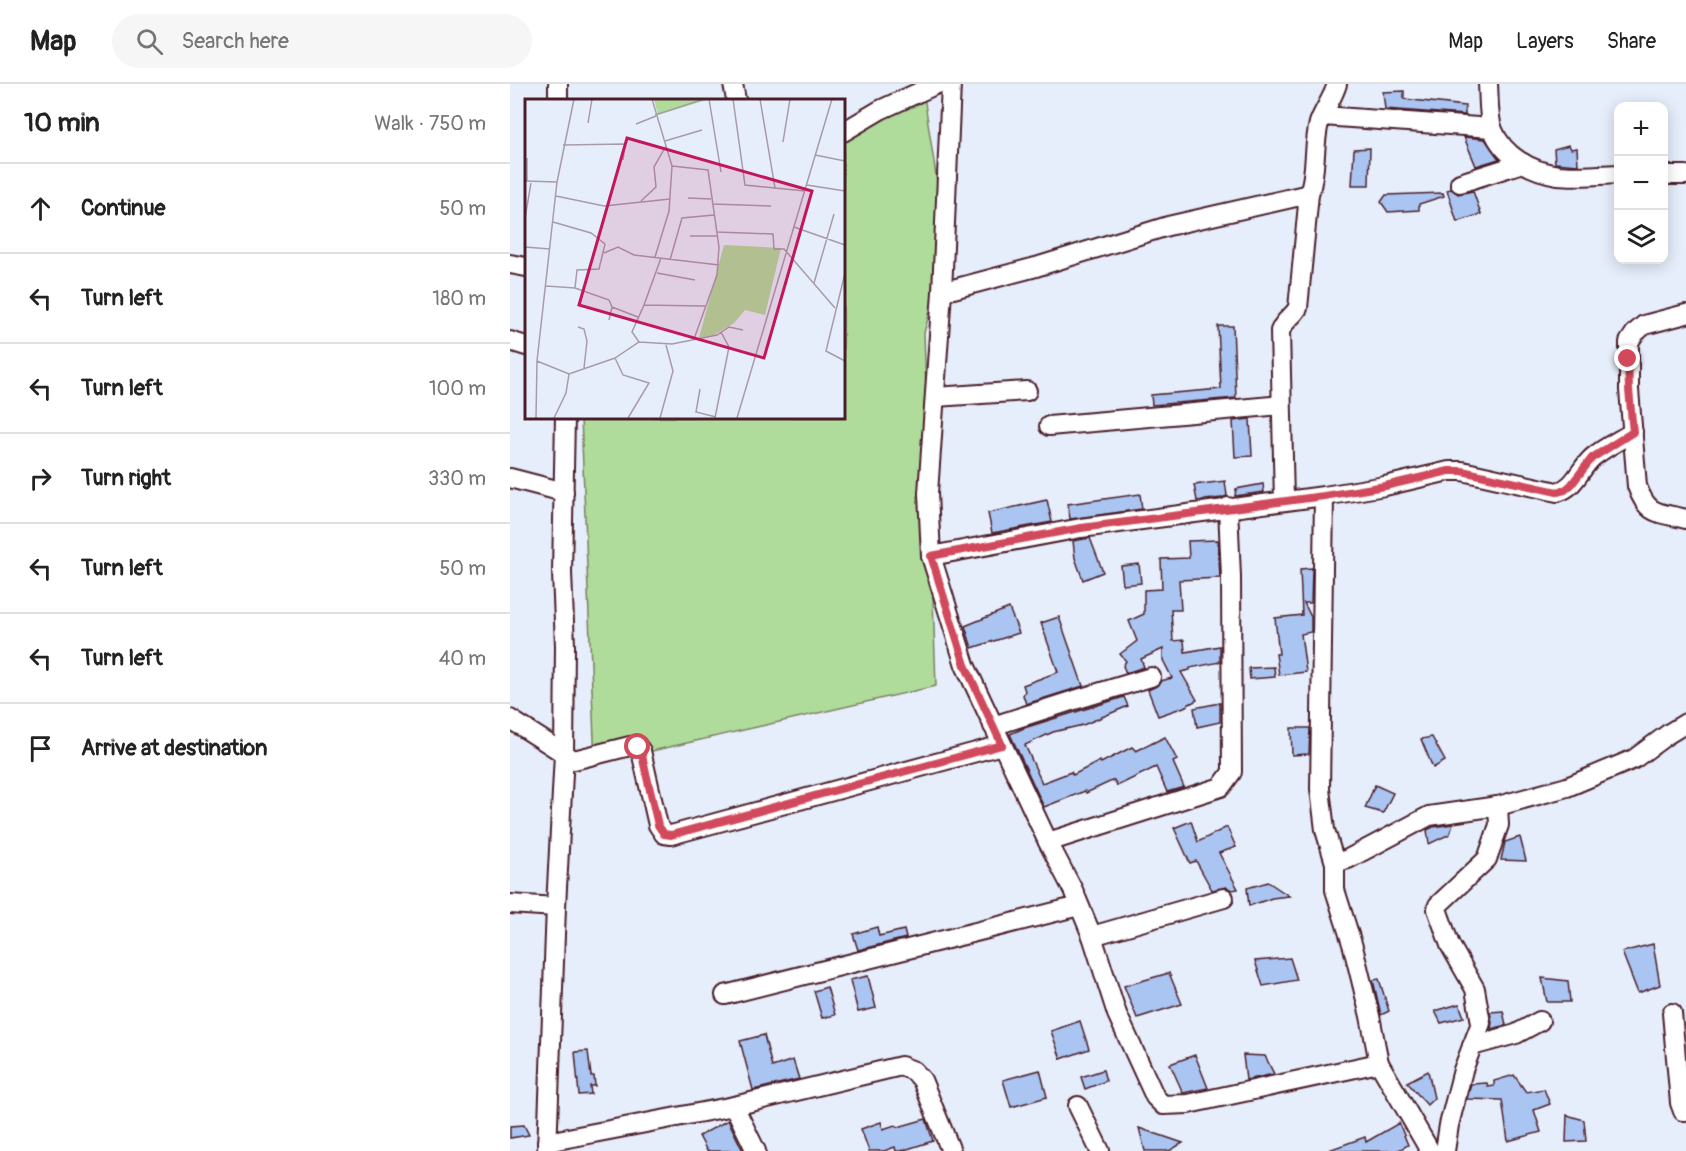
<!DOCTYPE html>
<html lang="en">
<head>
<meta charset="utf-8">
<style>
  :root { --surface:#fff; --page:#f6f6f6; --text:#222; --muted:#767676; --line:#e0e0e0 }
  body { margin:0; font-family:Pangolin,sans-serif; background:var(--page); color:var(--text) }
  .controls { position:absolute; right:18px; top:18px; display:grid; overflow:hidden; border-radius:12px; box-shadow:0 3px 15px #0003 }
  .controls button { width:54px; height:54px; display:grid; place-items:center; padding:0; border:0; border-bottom:2px solid var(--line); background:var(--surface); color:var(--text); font:30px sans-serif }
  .stop { position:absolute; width:18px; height:18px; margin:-14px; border:4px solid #d1495b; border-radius:50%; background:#fff }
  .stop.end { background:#d1495b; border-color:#fff; box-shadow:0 2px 6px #0008 }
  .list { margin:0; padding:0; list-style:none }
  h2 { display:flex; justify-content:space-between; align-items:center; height:78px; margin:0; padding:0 24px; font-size:26px }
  h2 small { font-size:20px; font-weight:400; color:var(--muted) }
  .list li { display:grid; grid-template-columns:39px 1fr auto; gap:18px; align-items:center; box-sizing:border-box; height:90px; padding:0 24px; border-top:2px solid var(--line) }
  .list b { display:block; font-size:22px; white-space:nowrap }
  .list em { font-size:20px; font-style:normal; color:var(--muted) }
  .icon { flex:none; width:33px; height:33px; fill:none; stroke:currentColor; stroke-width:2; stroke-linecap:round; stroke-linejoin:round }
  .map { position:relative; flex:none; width:1176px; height:1067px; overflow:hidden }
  header { display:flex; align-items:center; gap:36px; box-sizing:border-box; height:84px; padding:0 30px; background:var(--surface); border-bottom:2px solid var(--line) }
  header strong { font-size:28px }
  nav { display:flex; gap:33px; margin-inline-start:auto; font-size:21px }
  .search { width:420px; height:54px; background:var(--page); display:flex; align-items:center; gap:15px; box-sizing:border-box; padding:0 21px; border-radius:33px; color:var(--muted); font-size:22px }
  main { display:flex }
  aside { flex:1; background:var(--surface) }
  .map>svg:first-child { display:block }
</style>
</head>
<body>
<header>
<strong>Map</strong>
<div class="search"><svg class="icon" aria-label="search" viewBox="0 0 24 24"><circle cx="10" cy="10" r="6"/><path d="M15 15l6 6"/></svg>Search here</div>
<nav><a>Map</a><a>Layers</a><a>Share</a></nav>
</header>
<main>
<aside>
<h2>10 min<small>Walk · 750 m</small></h2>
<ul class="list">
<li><svg class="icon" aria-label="ahead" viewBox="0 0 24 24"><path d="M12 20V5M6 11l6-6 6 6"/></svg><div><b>Continue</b></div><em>50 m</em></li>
<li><svg class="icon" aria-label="left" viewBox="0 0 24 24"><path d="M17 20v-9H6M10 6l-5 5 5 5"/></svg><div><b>Turn left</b></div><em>180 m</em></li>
<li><svg class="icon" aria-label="left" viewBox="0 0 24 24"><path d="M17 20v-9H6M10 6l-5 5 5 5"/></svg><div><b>Turn left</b></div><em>100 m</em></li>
<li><svg class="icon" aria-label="right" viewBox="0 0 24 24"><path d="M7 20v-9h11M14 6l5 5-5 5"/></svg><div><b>Turn right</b></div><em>330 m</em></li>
<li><svg class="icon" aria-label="left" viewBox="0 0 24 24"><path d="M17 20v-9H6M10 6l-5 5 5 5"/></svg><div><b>Turn left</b></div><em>50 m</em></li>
<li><svg class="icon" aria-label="left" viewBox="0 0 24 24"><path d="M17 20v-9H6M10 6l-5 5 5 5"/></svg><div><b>Turn left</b></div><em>40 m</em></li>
<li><svg class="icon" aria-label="arrive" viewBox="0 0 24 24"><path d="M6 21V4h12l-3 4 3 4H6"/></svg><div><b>Arrive at destination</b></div></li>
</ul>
</aside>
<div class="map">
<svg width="1176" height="1067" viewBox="0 0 1176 1067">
  <rect width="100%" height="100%" fill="#e6eefb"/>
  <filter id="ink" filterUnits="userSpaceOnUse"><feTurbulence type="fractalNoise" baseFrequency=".0167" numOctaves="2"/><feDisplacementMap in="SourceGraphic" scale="12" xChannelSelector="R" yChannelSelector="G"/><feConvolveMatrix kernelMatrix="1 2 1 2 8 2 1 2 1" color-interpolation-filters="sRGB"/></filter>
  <g filter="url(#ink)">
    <!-- green -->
    <polygon fill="#afdc9a" stroke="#7c7e62" stroke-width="1.5" points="414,12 431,125 428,198 414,249 426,602 85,680 71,333 333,333 333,52"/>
    <!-- building -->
    <g fill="#aac5f2" stroke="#4a1f2b" stroke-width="1.5">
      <polygon points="894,7 894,15 955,22 955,31 875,25 873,8"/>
      <polygon points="954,53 975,55 989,75 966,82"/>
      <polygon points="1059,61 1061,65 1067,64 1068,81 1045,79 1044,65"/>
      <polygon points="860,64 859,101 842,101 844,65"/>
      <polygon points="941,105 948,110 963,107 971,130 947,138 937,106"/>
      <polygon points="933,109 934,112 909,120 909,126 878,128 871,118 876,111"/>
      <polygon points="708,242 723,242 726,314 642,321 641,311 711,305"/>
      <polygon points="740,335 742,372 725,373 723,337"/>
      <polygon points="715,397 717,412 711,414 687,417 684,401"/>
      <polygon points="753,400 754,408 725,412 726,405"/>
      <polygon points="630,410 632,425 560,435 558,420"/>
      <polygon points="537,416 542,438 482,449 478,429"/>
      <polygon points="580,454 593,488 573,496 565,474 563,457"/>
      <polygon points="708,456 710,494 669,496 671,526 661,526 663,557 674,556 675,568 710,562 710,578 680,584 680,586 671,588 687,616 674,623 648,632 638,606 649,601 651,597 662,594 653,576 653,565 631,575 634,583 616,589 613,582 616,577 610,570 627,557 619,537 634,530 634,506 652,505 651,475 679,474 678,457"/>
      <polygon points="629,480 631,499 613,501 611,482"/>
      <polygon points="802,484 801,519 794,519 801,533 801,548 791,550 796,588 769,591 766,570 769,570 765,534 792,531 790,485"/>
      <polygon points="499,524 509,549 462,564 455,542"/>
      <polygon points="549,533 573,602 516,620 513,611 515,607 513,601 548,588 531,539"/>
      <polygon points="764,583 765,593 740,595 739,584"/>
      <polygon points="614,613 618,622 573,641 543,648 515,661 532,699 561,688 563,691 590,677 591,679 622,663 626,667 655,653 667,676 663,678 674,703 657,708 646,683 607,702 604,696 576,709 575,707 534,723 500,650 514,644"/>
      <polygon points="710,619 710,638 687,643 684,624"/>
      <polygon points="781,644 800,644 799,670 782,671"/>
      <polygon points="922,653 935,677 923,684 911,655"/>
      <polygon points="865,701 883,709 873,729 855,724"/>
      <polygon points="681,737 688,758 717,743 726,763 709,769 728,805 722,806 716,803 702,806 686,777 680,779 664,744"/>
      <polygon points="943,740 940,750 919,760 917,746 923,743"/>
      <polygon points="1010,753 1016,777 991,776 995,758"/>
      <polygon points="758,798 779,812 762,814 739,822 737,804"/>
      <polygon points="367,843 369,852 394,846 396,854 348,866 343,850"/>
      <polygon points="1143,860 1150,901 1128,909 1112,868"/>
      <polygon points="780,874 787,896 753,902 745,877"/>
      <polygon points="659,889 672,920 627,934 614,902"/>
      <polygon points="358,892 366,924 348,928 340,896"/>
      <polygon points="1032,894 1058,897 1060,918 1037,918"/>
      <polygon points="869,895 879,927 871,931 863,896"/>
      <polygon points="317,903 325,931 312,934 304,907"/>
      <polygon points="949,920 954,933 931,939 925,927"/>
      <polygon points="993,927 996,941 981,945 982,938 980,928"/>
      <polygon points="570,937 579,965 551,975 541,947"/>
      <polygon points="254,951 262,983 283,976 289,995 243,1006 230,957"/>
      <polygon points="78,967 81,992 84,992 85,1002 80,1002 81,1010 69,1011 65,968"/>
      <polygon points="685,971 698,1004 673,1009 660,980"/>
      <polygon points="733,971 755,972 764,990 736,996"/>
      <polygon points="530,986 537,1013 501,1023 493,996"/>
      <polygon points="593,986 596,997 575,1005 571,993"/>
      <polygon points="918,987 924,1014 917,1021 897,998"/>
      <polygon points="1004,991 1016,1008 1034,1005 1040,1020 1024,1026 1031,1048 998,1057 992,1016 957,1015 961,1000 977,999 978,1003 984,1002 984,997"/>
      <polygon points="1057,1031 1074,1036 1076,1057 1056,1058"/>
      <polygon points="416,1035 423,1057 391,1067 386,1067 385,1063 374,1067 359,1067 351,1045 371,1038 373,1045 385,1041 388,1043"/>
      <polygon points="218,1036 233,1067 197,1067 189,1052"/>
      <polygon points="889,1039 898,1061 887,1067 819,1067 819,1066 855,1053 856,1058"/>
      <polygon points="14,1041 19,1051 0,1054 0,1042"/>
      <polygon points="629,1044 673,1059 659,1067 635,1067"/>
    </g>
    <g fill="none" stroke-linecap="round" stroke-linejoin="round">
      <defs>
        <g id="minor">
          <polyline points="48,0 48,16"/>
          <polyline points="223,0 226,16"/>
          <polyline points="441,0 432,208 418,409 421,472 455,581 538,758 563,806 582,852 607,930 645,1013 653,1021 678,1020 869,979"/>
          <path d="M978 0C979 13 978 34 983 46 993 72 1021 87 1048 91 1067 93 1090 91 1108 90"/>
          <polyline points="813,32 982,44"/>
          <polyline points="333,48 370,26 427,0"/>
          <polyline points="1154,91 1176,91"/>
          <polyline points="950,99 1013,79"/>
          <polyline points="0,180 16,183"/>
          <path d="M432 208 526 183 658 142 799 110C807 87 803 62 809 39 813 27 823 14 827 0"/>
          <path d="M1176 230 1134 241 1125 249 1119 258V306L1127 402C1138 433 1149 428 1176 435"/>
          <polyline points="0,257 16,262"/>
          <polyline points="425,313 517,307"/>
          <polyline points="539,342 771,321"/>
          <polyline points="0,394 54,408"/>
          <polyline points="814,412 810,705 815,746 825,779 825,806 843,863 860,932 869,979 920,1067"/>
          <path d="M774 417 770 247C775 235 781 235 788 224L799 110"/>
          <path d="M421 472 571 444 814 412 875 402 939 387H952L1047 408C1065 404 1070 384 1083 373 1095 363 1110 356 1123 348"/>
          <polyline points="0,635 64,676 120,662 128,663 131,667 148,741 154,750 161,751 492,661"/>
          <polyline points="483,642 558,618 641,593"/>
          <polyline points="538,758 711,703 722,688 721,493 718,423"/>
          <polyline points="825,779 838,775 919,732 988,722 1057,703 1124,675 1158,650 1176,639"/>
          <polyline points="0,820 46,823"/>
          <polyline points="582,852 714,814"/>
          <polyline points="215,911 569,822"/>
          <polyline points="1162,929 1170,1019 1173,1027 1176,1027"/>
          <polyline points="962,962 1006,950 1030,937"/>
          <polyline points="224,1022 246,1067"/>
          <polyline points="568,1022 590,1067"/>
          <polyline points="37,1058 224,1022 391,982 404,987 412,996 441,1067"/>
          <polyline points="37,1067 46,823 54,670 55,562 52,489 55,333"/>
          <polyline points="935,1067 939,1041 953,986 971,939 965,905 940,861 927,825 928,821 977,775 989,741 988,722"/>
        </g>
      </defs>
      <!-- minor casing -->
      <use href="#minor" stroke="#4a1f2b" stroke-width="22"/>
      <!-- minor -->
      <use href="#minor" stroke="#fff" stroke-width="18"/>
    </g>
  </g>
  <g fill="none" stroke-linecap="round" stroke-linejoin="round" filter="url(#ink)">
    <!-- route -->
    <polyline stroke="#d1495b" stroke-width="8" points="128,663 131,667 148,741 154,750 161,751 492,661 455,581 421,472 571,444 814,412 875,402 939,387 952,387 1047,408 1055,406 1061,401 1082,374 1123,348 1119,306 1118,275"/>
  </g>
  <!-- overview -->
  <g transform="translate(15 15)">
    <rect width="320" height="320" fill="#e6eefb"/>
    <path d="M129 0H185L133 16ZM199 146 256 149 240 216 220 211 209 224 189 236 174 239Z" fill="#afdc9a"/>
    <path fill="none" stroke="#a89ba8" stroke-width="1.5" d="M127 0 147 67 144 112 130 158M184 0 196 73M208 0 220 86 280 92M235 0 250 89M130 16 179 0M63 24 67 0M111 25 131 17M140 42 177 31M258 43 265 0M38 46 100 45 98 61M290 56 320 62M2 59V82M147 67 183 71 194 148 192 176 169 240M0 82 32 83M282 86 320 92M31 97 79 107 145 100M163 99 186 100M116 102 131 88 129 68 141 47M187 105 246 107M0 119 6 84M269 128 320 146M191 133 248 135 249 150H259L310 209M165 137H192M0 148 25 150M79 154 93 148 109 156 194 166M145 161 157 119 189 116M132 174 170 181M320 174 301 252 320 262M289 184 309 115M21 187 50 189 52 171 74 170 80 145 66 134 28 123M50 189 84 201 87 208 84 221M119 206 136 159M87 208 113 218M53 228 59 230 62 242 59 269M114 243 107 233 119 206 180 207M90 259 98 276 124 284 103 319M12 262 44 275 90 259 114 243 147 245 192 236 204 228 218 231M175 290 171 313 191 318M11 319 12 262 32 83 49 0M29 319 41 294 44 275M135 319 148 272 141 246M190 319 204 248 196 233M212 319 307 0"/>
    <path fill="#c2185b" fill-opacity="0.15" stroke="#c2185b" stroke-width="3" d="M102 39 287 92 239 259 54 206Z"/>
    <rect width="320" height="320" fill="none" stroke="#4a1f2b" stroke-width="3"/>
  </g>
</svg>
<div class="controls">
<button>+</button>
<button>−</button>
<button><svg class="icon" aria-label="layers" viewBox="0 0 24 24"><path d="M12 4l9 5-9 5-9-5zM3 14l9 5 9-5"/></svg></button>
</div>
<div class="stop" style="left:128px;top:663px"></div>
<div class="stop end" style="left:1118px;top:275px"></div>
</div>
</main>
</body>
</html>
